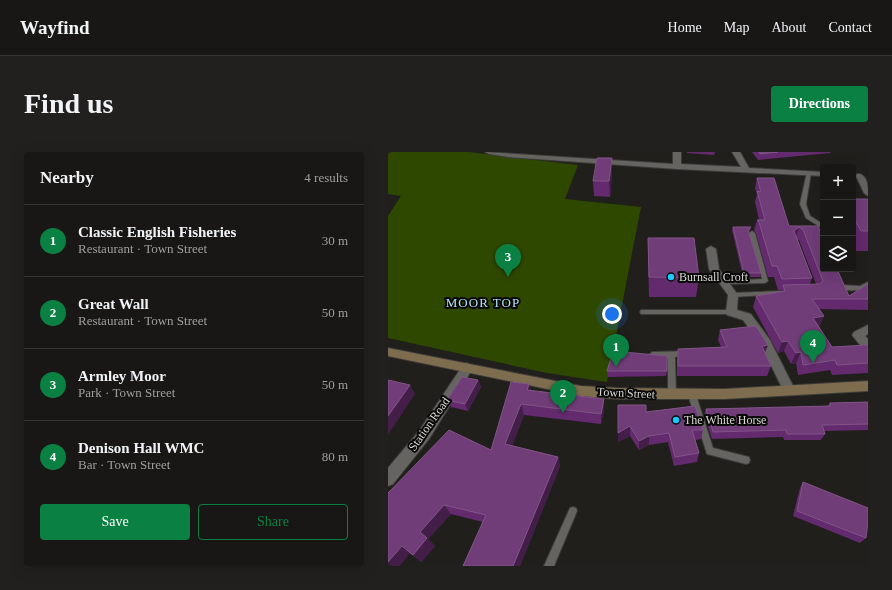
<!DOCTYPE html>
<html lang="en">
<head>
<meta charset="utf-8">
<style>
  :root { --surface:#181715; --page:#21201e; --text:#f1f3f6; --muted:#9f9fa0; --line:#363634; --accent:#0b8043 }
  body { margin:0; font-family:Georgia,serif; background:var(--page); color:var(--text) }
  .controls { position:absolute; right:12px; top:12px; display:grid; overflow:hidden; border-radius:4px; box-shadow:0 4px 16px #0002 }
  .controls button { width:36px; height:36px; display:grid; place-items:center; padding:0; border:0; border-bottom:1px solid var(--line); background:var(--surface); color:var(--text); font:20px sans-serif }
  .you { position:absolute; left:224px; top:162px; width:14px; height:14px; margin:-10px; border:3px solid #fff; border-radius:50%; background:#1a73e8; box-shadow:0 0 0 6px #1a73e833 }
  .badge { display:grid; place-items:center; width:26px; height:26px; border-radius:50%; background:var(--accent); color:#fff; font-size:13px; font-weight:700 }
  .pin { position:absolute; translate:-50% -33px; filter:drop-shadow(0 1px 2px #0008) }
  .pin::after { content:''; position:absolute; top:21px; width:14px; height:12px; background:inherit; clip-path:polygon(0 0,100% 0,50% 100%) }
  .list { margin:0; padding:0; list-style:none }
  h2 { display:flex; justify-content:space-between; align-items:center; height:52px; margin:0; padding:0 16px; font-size:17px }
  h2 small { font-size:13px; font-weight:400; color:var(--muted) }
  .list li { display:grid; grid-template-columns:26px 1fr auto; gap:12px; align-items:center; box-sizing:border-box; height:72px; padding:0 16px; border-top:1px solid var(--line) }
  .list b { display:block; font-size:15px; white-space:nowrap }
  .list p { margin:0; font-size:13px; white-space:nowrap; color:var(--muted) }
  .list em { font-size:13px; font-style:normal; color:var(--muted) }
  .actions { display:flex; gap:8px; padding:12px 16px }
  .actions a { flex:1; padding:9px 0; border:1px solid var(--accent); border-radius:4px; text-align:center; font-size:14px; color:var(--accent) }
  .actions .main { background:var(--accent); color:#fff }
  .icon { flex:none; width:22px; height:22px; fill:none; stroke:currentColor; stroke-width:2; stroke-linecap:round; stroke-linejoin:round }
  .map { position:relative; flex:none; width:480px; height:414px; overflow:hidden; border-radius:4px }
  header { display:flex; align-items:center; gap:24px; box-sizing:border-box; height:56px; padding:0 20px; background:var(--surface); border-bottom:1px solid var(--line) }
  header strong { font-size:19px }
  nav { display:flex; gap:22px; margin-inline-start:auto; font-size:14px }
  .intro { display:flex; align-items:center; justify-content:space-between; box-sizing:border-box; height:96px; padding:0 24px }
  h1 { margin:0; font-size:28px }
  .button { padding:10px 18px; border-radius:4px; background:var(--accent); color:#fff; font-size:14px; font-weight:700 }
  main { display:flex; gap:24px; padding:0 24px }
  aside { flex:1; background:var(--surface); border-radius:4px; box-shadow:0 4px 16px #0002 }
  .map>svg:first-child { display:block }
</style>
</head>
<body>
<header>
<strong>Wayfind</strong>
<nav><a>Home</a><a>Map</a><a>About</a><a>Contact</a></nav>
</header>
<div class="intro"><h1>Find us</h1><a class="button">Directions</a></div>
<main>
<aside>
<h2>Nearby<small>4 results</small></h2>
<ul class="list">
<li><span class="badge">1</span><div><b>Classic English Fisheries</b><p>Restaurant · Town Street</p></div><em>30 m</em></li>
<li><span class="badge">2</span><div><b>Great Wall</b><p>Restaurant · Town Street</p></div><em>50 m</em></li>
<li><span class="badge">3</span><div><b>Armley Moor</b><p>Park · Town Street</p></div><em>50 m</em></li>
<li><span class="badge">4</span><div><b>Denison Hall WMC</b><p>Bar · Town Street</p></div><em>80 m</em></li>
</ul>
<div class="actions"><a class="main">Save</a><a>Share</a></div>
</aside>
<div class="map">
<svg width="480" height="414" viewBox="0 0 480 414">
  <rect width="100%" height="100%" fill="#201f1c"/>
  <!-- green -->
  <polygon fill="#2f4800" points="0,0 81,0 190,13 177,47 253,55 219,230 159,221 0,186 0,64 13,44 0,42"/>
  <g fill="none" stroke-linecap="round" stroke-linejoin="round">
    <defs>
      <g id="lane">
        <polygon points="419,20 423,21 418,52 422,64 435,72 435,75 432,75 418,66 412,52"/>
        <polygon points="364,79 367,81 380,129 377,131 334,132 333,131 334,130 336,129 374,127 361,81"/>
        <path d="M480 130V135C473 139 456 140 450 135L453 133 472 134Z"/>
        <polygon points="392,139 395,141 394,142 345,145 342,143 345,141"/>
        <polygon points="253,158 343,158 346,160 343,162 253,162 252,160"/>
        <polygon points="299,199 301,200 302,202 301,204 287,205 288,243 287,245 284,246 281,245 280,243 280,206 264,206 261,203 264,200"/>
        <polygon points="304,240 307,241 308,243 325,296 361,305 362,308 361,311 358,312 319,302 300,243 301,241"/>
        <polygon points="185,355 188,356 189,359 166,414 156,414 182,356"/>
      </g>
      <g id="street">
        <polygon points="97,0 285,12 285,0 293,0 293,12 353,15 344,0 352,0 361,16 435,20 435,24 289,17 120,5 101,2"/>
        <path d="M469 22H472C480 25 480 36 480 44L476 41 468 24Z"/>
        <polygon points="323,94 328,97 331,117 350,143 349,158 363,162 382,188 407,238 405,242 401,243 397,242 373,193 355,168 339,163 338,160 340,143 321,117 318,97"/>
        <polygon points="480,173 480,182 477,184 480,187 480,199 476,198 464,183 466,180"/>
        <polygon points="79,211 83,213 85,216 41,287 5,332 0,334 0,316 31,279 75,213"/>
      </g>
      <polygon id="secondary" points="0,196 193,234 229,236 337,237 480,229 480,239 337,247 229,247 193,244 0,204"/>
    </defs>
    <!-- lane casing -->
    <use href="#lane" stroke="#3c3b39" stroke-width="2"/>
    <!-- street casing -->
    <use href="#street" stroke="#3c3b39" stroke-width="2"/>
    <!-- secondary casing -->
    <use href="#secondary" stroke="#3c3b39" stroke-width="2"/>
    <!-- lane -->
    <use href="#lane" fill="#666461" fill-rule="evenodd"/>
    <!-- street -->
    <use href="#street" fill="#666461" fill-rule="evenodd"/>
    <!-- secondary -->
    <use href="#secondary" fill="#7e6c4f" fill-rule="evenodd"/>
  </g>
  <!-- wall -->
  <g fill="#632a6d" fill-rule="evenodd">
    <polygon points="299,0 327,0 326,3 299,1"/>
    <polygon points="364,0 443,0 442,1 370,8"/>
    <polygon points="224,22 222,45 206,44 205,29"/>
    <path d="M369 26 401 74H430L461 144 480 132V158L431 157 436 164 431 175 444 195 480 193V221L444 223 442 218 410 223 408 211 403 212 396 199 390 201 365 155 368 144 393 140 394 138H390L386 125H380L368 81 366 78 369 68H371L367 50 369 42 367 36ZM409 87 411 88 428 132H422L424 126Z"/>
    <rect x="465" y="47" width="15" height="52"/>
    <polygon points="345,75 363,75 362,78 361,80 373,121 372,125 355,125 344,78"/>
    <polygon points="260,86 311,126 308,145 261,145 260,105"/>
    <polygon points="332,178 377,201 383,214 379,224 289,224 289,207 290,197 333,195 330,188"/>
    <polygon points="219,219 279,219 278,224 220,225"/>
    <polygon points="90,228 93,235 80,259 63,255 59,248"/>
    <polygon points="141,232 143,239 216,247 216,258 213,272 136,263 124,294 170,305 172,314 132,414 75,414 95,370 63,362 40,387 47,394 33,410 22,401 0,414 103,298"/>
    <polygon points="480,250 480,278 436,279 437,282 433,288 396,288 395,285 324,287 316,263 318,257 440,254 442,251"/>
    <polygon points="230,253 258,260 315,278 313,287 307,288 311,301 309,310 286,314 280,290 261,293 251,298 242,284 230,290"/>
    <polygon points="415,330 478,386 472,391 405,364 412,336"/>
  </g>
  <!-- shaded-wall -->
  <g fill="#431e48">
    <polygon points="224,6 224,22 222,45 221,29"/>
    <polygon points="411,75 408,86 406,79"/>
    <polygon points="436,164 431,174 421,176 425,166"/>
    <polygon points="400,189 396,199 390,201 394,190"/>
    <polygon points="380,193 376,203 374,194"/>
    <polygon points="413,200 408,211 403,212 408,201"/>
    <polygon points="90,228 93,235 80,259 77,252"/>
    <polygon points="141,232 144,243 139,238"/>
    <polygon points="22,233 27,242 0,283 0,264"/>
    <polygon points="216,247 216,258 213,272 213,262"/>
    <polygon points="133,252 136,263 121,302 117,292"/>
    <polygon points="242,274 242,284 230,290 230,281"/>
    <polygon points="261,284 261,293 251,298 251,289"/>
    <polygon points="170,305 172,314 132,414 125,414"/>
    <polygon points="56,353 63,362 40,387 47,394 33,410 25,403 32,380"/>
    <polygon points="14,394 22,401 12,414 0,414 0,410"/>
  </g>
  <!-- building -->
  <g fill="#703d78" stroke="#805587">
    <polygon points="371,0 390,0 372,2"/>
    <polygon points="209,6 224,6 221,29 205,29"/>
    <polygon points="369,26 386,26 401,74 430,74 435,86 435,117 449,117 461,144 480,132 480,147 424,147 436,164 425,166 444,195 480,193 480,211 449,213 447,208 415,213 413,200 408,201 400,189 394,190 368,144 397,139 395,133 432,132 435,129 415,78 411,75 406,79 424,126 394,127 389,114 384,114 371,70 369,68 377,68 369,39 373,40"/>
    <polygon points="465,47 480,47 480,79 473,79 465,64"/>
    <polygon points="345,75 363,75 360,78 373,121 356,121"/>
    <polygon points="260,86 306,86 311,126 261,125"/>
    <polygon points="368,174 380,193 374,194 383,214 290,214 290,197 339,195 332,178"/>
    <polygon points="225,199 279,204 279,219 219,219"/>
    <polygon points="74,225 90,228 77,252 59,248"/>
    <polygon points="0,228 22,233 0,264"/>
    <polygon points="123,230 141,232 139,238 216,247 213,262 133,252 117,292 170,305 125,414 75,414 98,363 56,353 32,380 39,386 25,403 14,394 0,410 0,341 61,278 103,298"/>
    <polygon points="480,250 480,272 434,273 437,282 399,282 398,278 325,280 318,257 442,254 442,251"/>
    <polygon points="230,253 258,253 258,260 307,254 315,278 304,278 311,301 287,305 281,281 261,284 251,289 242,274 230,281"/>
    <polygon points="415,330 480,356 480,369 478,386 409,359"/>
  </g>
  <!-- markers -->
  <g fill="#19cafc" stroke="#090908" stroke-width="1.5">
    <circle cx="283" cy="125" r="4"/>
    <circle cx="288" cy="268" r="4"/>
  </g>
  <g text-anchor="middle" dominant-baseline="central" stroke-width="4" stroke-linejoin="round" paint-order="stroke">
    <!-- poi labels -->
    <g font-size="12" fill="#dad9d7" stroke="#090908" text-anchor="start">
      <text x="291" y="125">Burnsall Croft</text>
      <text x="296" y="268">The White Horse</text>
    </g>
    <!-- street labels -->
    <g font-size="12" fill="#dad9d7" stroke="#090908">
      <text transform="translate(238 241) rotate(3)">Town Street</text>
      <text transform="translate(41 272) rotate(-55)">Station Road</text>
    </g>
    <!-- neighbourhood labels -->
    <g font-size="13" letter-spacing="1" fill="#afe2f7" stroke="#090908">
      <text x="95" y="150">MOOR TOP</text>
    </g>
  </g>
</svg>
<div class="controls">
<button>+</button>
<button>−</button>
<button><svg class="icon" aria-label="layers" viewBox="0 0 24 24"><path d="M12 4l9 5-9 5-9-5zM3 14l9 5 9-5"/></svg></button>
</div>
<div class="you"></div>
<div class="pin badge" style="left:228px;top:215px">1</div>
<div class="pin badge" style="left:175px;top:261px">2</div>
<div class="pin badge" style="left:120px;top:125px">3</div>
<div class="pin badge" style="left:425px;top:211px">4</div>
</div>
</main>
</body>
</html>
